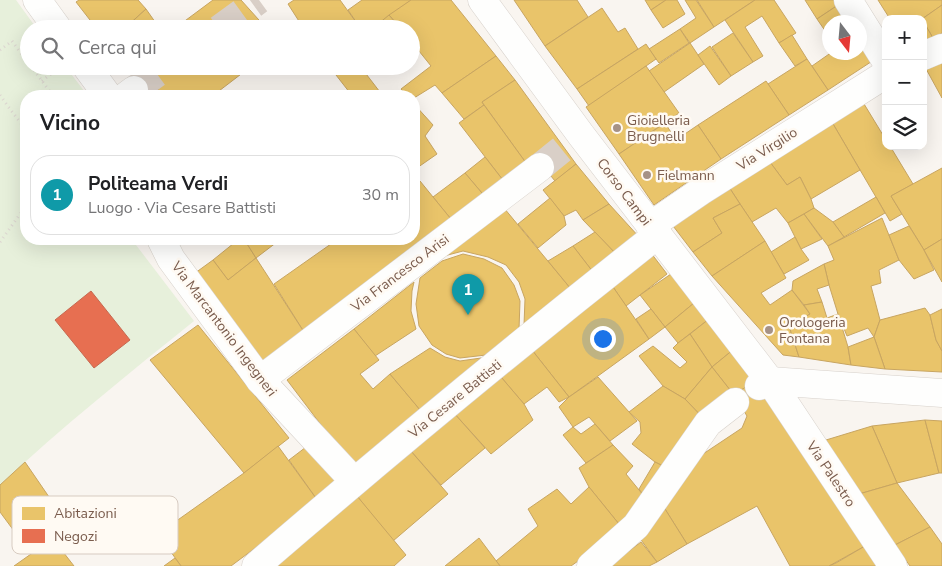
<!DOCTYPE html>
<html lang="it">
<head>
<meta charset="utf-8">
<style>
  :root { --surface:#fff; --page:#f2f2f2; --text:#202124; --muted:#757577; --line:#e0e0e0; --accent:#5c5450 }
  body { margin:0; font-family:"Nunito Sans",sans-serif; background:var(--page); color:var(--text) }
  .controls { position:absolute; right:15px; top:15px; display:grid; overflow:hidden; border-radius:10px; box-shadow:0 5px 20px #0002 }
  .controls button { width:45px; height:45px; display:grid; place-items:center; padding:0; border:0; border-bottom:1px solid var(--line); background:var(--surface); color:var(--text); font:25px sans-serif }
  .compass { position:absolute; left:822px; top:15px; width:45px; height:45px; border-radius:50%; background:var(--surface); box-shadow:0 5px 20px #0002; rotate:164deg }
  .you { position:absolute; left:602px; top:338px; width:18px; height:18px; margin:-12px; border:4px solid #fff; border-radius:50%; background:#1a73e8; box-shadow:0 0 0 8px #1a73e833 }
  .badge { display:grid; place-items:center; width:32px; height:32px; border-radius:50%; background:var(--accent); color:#fff; font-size:16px; font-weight:700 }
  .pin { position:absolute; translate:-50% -41px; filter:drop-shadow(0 1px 2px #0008) }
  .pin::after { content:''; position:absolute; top:26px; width:18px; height:15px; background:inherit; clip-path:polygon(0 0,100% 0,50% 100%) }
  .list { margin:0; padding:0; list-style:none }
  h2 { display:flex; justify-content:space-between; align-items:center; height:65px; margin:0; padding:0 20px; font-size:21px }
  h2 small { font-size:16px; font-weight:400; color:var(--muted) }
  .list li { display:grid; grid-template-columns:32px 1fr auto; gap:15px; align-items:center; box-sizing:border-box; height:80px; margin:0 10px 10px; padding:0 10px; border:1px solid var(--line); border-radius:20px }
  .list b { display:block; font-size:19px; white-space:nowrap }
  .list p { margin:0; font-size:16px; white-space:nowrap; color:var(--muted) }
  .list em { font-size:16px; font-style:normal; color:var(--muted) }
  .icon { flex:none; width:28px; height:28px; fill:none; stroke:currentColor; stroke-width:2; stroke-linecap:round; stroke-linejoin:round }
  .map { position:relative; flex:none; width:942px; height:566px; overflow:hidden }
  .search { position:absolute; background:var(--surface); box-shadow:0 5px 20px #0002; left:20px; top:20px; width:400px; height:55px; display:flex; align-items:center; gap:12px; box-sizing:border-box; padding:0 18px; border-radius:28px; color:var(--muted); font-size:19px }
  .panel { position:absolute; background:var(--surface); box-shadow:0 5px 20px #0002; left:20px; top:90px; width:400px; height:155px; border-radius:20px }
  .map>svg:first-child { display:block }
</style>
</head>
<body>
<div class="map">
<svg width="942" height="566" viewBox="0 0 942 566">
  <rect width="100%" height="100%" fill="#f9f5f0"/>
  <!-- green -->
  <path fill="#e7f0db" d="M0 0H16L37 29H29V66H65L88 96H26V239H136V245L194 321C128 374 62 427 0 485Z"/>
  <!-- homes -->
  <g fill="#e9c46a" stroke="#c8a561">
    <polygon points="79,0 138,0 146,9 124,29 97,29 76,2"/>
    <polygon points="213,0 241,0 267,29 174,29"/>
    <polygon points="294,0 340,0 361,29 304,29 288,4"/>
    <polygon points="362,0 411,0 372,29 361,29 348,10"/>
    <polygon points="411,0 451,0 496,56 442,93 435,85 414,98 414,96 407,96 401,89 431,66 411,41 411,29 401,29 389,15"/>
    <polygon points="514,0 577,0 588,17 545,46"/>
    <polygon points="645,0 666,0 651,10"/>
    <polygon points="666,0 677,0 685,14 663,28 651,10"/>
    <polygon points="685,0 696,0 714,27 690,43 680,29 696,18"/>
    <polygon points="697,0 755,0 714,27"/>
    <polygon points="755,0 774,0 796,33 779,43 762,16 745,27 763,56 753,62 725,20"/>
    <polygon points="805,0 843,0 844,1 817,19"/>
    <polygon points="878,0 942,0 942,5 922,19 890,19"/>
    <polygon points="844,1 858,22 830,22 830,38 817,19"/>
    <polygon points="942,5 942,33 933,38 923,21 923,19 922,19"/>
    <polygon points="602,8 618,32 625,28 638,49 577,89 545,46"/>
    <polygon points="146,9 160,29 124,29"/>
    <polygon points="389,15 401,29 372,29"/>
    <polygon points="923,21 933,38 923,44"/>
    <polygon points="860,25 880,56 828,90 812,66 832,52 860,52"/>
    <polygon points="680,29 689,43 659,63 649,49"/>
    <polygon points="733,33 753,62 731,76 712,47"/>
    <polygon points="792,35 807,59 795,66 779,43"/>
    <polygon points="690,43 704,64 664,92 649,71"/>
    <polygon points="646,44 656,59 589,106 577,89"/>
    <polygon points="710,46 731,76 719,85 698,55"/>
    <polygon points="496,56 515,80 482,102 484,105 464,119 442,93"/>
    <polygon points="807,59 828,90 789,115 768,84"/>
    <polygon points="942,59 942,98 925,67"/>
    <polygon points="126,66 140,66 163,96 148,96"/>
    <polygon points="140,66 263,66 255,73 249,68 215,94 217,96 163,96"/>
    <polygon points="329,66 360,66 383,96 346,96 350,93"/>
    <polygon points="646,66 679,113 619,154 586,107"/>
    <polygon points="515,80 576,164 555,181 538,160 529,167 482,102"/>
    <polygon points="766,81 789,115 721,159 698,125"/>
    <polygon points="861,99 886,140 886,146 890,146 913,184 891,196 902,214 890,221 829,117"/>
    <polygon points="414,104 433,125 425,136 437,154 414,170"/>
    <polygon points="484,105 529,167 506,184 459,123"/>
    <polygon points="829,117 860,170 811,199 800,177 787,185 767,158"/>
    <polygon points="665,123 676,140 698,125 721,159 654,205 619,154"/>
    <polygon points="485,157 506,184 487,199 465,173"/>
    <polygon points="767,158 787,185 800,177 811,199 814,208 788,223 776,208 752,222 727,184"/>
    <polygon points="576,164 609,204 583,220 576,210 564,216 543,190"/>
    <polygon points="942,168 942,239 924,250 891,196"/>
    <polygon points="465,173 487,199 455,224 433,197"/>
    <polygon points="420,181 455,224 304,332 274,284 338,239 414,239 414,185"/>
    <polygon points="727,184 740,204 713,218 722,233 693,252 670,222"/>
    <polygon points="876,197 885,213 844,237 833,222"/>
    <polygon points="550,198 564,216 566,225 538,248 518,224"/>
    <polygon points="609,204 640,238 617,255 583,220"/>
    <polygon points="740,204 765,241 712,276 693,252 722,233 713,218"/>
    <polygon points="504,208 571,289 524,325 525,299 519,282 506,265 488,257 463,251 444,256"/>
    <polygon points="814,208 833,222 844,237 828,246 804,214"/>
    <polygon points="804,214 822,239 801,249 788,223"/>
    <polygon points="882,218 899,260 879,270 881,283 871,286 880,320 874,337 868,328 847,336 838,314 829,285 824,264 834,260 828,246"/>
    <polygon points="909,226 924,250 934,270 914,279 899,260 889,235"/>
    <polygon points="595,232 617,255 593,272 573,246"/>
    <polygon points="795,237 801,249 809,260 784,274 771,252"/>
    <polygon points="239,239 244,239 256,258 228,280 213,260"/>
    <polygon points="244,239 281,239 256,258"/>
    <polygon points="942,239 942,282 924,250"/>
    <polygon points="765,241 786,278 761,293 770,305 792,290 810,314 789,326 799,357 783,355 712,276"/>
    <polygon points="573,246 593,272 571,289 548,261"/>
    <polygon points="651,253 667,274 626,306 611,284"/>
    <polygon points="463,254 484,259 502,268 514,285 520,301 519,329 486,355 460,358 446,354 432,345 419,326 416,304 420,278 442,261"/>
    <polygon points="256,258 304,332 257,365 191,276 213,260 228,280"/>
    <polygon points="824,264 829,285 817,289 822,302 804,305 792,290 793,281"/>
    <polygon points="671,274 694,303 665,327 640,295"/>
    <polygon points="414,282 412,291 411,311 416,329 375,356 354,329"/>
    <polygon points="611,284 649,339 569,397 532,350"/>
    <polygon points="822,302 827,318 838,314 848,347 851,365 799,357 789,326 810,314 804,305"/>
    <polygon points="694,303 709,319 678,343 665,327"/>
    <polygon points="925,308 930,315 936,340 942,351 942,372 885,369 874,337 880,320"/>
    <polygon points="651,309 665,327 649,339 636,319"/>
    <polygon points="942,309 942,351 936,340 930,315"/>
    <polygon points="709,319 734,349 712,367 690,334"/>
    <polygon points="198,325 289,438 244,473 150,360"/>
    <polygon points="354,329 379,360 360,374 373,389 390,374 421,411 353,467 287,380"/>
    <polygon points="690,334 712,367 685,399 663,386 639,356 653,346 680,368 687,362 673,348 678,343"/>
    <polygon points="874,337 885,369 851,365 848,347"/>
    <polygon points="430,348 445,357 460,361 481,358 421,411 390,374"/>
    <polygon points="734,349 753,382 734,395 712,367"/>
    <polygon points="532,350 569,397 559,402 547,387 524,404 501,377"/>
    <polygon points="712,367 734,395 705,420 685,399"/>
    <polygon points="501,377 524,404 533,420 491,454 453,412"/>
    <polygon points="598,377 637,421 610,441 589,417 573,427 559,407 569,397"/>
    <polygon points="753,382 769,387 865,546 829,566 790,566 757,506 687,544 665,509 663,502 685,466 742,428 747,416 734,395"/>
    <polygon points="663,386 685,399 705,420 671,470 655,462 632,444 641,433 640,422 629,412"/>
    <polygon points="453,412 485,448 441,485 410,450"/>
    <polygon points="925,420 939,473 897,483 872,426"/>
    <polygon points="925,420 942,421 942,473 939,473"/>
    <polygon points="595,424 613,445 586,463 563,435 573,427 581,434"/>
    <polygon points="872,426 897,483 859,494 826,440"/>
    <polygon points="310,444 343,483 318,501 289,460"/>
    <polygon points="613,445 633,466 626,474 648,501 623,529 589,487 579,468"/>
    <polygon points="278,446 318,501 231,566 181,566 158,534 244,473"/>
    <polygon points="410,450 448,494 393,541 357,496"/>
    <polygon points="25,462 71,529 31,554 0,512 0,485"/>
    <polygon points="655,462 671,470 648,501 639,489"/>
    <polygon points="897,483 930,527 895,545 859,494"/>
    <polygon points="589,487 623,529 571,566 500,566 496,561 538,526 528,509 557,489 571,504"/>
    <polygon points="357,496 406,555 394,566 275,566"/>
    <polygon points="665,509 687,544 657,562 639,537"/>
    <polygon points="930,527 942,544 942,566 910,566 895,545"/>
    <polygon points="479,538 500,566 445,566"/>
    <polygon points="53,539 74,566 14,566 31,554"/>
    <polygon points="641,542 657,562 649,566 609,566"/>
    <polygon points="865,546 878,566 829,566 836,563"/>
    <polygon points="175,558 181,566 164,566"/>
  </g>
  <!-- shops -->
  <polygon fill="#e76f51" stroke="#c66950" points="91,291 130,340 94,368 55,320"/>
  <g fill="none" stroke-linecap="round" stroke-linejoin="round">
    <!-- street-tunnel -->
    <g stroke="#d9cfc7" stroke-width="28" stroke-dasharray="28 14" stroke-linecap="butt">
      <polyline points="219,29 259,0"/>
      <polyline points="134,90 167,66"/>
      <polyline points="540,167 566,146"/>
    </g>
    <defs>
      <g id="street">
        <polyline points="37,0 58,29"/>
        <polyline points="482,0 581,135 770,381 893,566"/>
        <polyline points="848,0 886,61"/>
        <polyline points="923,56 942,48"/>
        <polyline points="86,66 108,96"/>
        <polyline points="126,96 134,90"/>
        <polyline points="650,226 701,191 886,74"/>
        <polyline points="161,239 171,259 260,380 354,481"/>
        <polyline points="260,380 540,167"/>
        <polyline points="759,386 770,381 942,393"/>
        <path d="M256 566C387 453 521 342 657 235"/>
        <polyline points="591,566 636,526 708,423 735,402"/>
      </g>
    </defs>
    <!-- street casing -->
    <use href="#street" stroke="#d7d1cb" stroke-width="29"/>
    <!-- path -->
    <g stroke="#dcd5d0" stroke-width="3" stroke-dasharray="1 4" stroke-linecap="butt">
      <polyline points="0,50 12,41 29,64"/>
      <polyline points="31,66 53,96"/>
      <polyline points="42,81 57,69"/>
      <polyline points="0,95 7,105 26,130"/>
      <polyline points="0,242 26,206"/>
    </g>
    <!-- street -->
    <use href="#street" stroke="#fefefd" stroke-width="28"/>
  </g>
  <!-- markers -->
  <g fill="#a69286" stroke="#fffaf3" stroke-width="2">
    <circle cx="617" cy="128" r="5"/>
    <circle cx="647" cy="175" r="5"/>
    <circle cx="769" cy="330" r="5"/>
  </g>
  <g text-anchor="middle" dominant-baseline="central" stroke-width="5" stroke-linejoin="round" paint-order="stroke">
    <!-- poi labels -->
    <g font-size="14" fill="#7a5c4d" stroke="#fffaf3" text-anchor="start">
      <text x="627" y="120">Gioielleria<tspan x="627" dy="16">Brugnelli</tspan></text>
      <text x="657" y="175">Fielmann</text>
      <text x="779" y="322">Orologeria<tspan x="779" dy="16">Fontana</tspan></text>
    </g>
    <!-- street labels -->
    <g font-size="14" fill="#7a5c4d" stroke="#fffaf3">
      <text transform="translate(767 149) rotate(-32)">Via Virgilio</text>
      <text transform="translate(624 192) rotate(53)">Corso Campi</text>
      <text transform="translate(400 273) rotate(-37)">Via Francesco Arisi</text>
      <text transform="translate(224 329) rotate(53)">Via Marcantonio Ingegneri</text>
      <text transform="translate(455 399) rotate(-39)">Via Cesare Battisti</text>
      <text transform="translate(831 474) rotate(56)">Via Palestro</text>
    </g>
  </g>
  <!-- legend -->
  <rect x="12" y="496" width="166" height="58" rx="8" fill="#fffaf3" stroke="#d7cbc1" stroke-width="1"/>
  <rect x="22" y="507" width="23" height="13" fill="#e9c46a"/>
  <rect x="22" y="529" width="23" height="14" fill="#e76f51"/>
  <g font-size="14" fill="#7a5c4d">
    <text x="54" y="518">Abitazioni</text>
    <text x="54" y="541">Negozi</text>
  </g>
</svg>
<div class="controls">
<button>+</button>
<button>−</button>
<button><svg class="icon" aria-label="layers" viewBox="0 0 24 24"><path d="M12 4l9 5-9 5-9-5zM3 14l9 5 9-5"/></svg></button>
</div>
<svg class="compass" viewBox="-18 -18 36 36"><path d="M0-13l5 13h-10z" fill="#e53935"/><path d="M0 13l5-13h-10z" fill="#757577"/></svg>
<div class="you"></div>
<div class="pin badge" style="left:468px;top:315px;background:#0f9aa8">1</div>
<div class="search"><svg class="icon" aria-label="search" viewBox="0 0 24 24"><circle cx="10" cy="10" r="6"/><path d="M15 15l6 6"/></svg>Cerca qui</div>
<section class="panel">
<h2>Vicino<small></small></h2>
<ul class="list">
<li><span class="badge" style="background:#0f9aa8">1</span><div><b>Politeama Verdi</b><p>Luogo · Via Cesare Battisti</p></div><em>30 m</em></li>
</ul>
</section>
</div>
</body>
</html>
